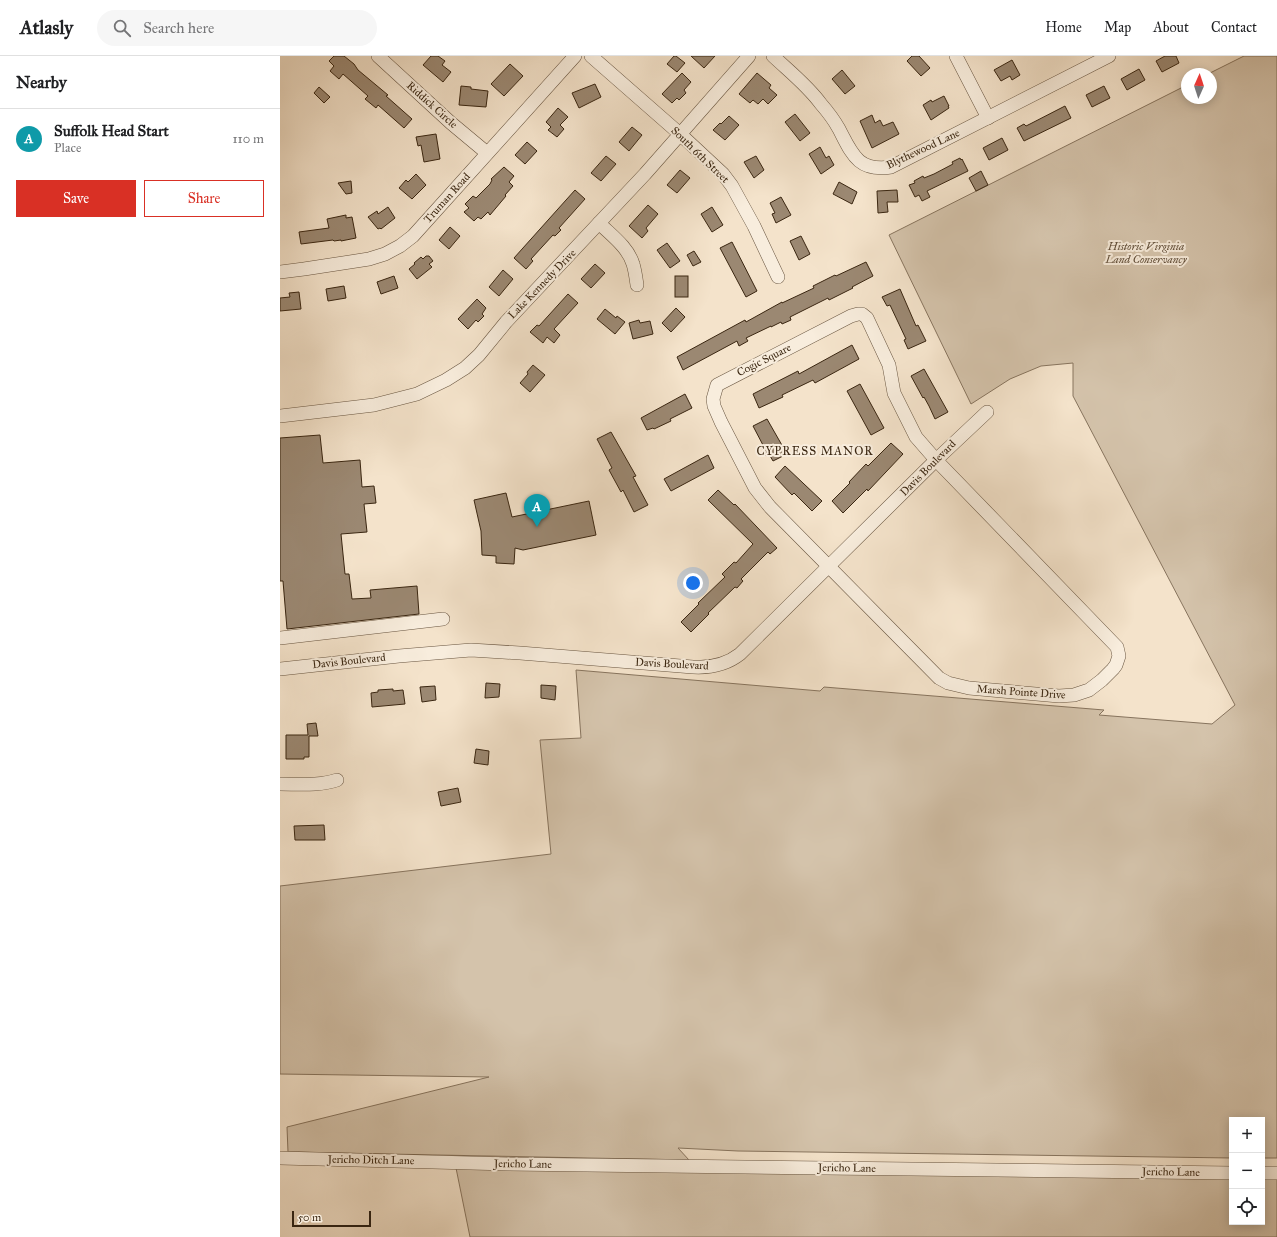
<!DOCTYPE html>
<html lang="en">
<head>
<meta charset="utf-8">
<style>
  :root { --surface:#fff; --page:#f6f6f6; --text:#202124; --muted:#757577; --line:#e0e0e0; --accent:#d93025 }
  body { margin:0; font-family:"IM FELL Great Primer",serif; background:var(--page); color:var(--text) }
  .controls { position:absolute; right:12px; bottom:12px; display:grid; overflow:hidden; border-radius:0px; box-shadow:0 2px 10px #0003 }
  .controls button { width:36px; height:36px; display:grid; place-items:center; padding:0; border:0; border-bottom:1px solid var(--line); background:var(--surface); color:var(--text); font:20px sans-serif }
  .compass { position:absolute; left:901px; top:12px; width:36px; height:36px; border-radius:50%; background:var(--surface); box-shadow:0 2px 10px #0003; rotate:3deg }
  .scale { position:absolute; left:12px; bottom:10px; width:79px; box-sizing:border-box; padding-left:4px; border:2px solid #3a2611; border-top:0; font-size:11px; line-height:14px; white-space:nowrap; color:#3a2611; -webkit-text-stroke:3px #f8eddd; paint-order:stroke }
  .you { position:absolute; left:413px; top:527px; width:14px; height:14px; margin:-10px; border:3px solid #fff; border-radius:50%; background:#1a73e8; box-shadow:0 0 0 6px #1a73e833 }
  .badge { display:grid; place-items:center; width:26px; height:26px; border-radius:50%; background:var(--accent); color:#fff; font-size:13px; font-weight:700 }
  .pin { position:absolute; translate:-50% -33px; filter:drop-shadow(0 1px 2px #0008) }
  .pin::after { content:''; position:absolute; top:21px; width:14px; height:12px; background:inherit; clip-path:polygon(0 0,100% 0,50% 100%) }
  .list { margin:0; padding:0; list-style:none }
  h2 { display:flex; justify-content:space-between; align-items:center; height:52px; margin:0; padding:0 16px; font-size:17px }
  h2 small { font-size:13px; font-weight:400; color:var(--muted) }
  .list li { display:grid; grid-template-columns:26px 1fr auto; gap:12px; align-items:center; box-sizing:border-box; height:60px; padding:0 16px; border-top:1px solid var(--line) }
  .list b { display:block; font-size:15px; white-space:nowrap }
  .list p { margin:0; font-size:13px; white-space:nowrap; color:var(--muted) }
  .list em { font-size:13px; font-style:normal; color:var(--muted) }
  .actions { display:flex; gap:8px; padding:12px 16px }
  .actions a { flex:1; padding:9px 0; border:1px solid var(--accent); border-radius:0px; text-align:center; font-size:14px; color:var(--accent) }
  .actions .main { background:var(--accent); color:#fff }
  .icon { flex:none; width:22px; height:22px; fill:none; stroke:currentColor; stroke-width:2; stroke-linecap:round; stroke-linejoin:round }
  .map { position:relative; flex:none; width:997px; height:1181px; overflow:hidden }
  header { display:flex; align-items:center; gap:24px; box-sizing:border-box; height:56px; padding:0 20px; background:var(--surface); border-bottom:1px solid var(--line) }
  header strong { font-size:19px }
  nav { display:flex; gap:22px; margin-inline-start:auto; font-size:14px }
  .search { width:280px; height:36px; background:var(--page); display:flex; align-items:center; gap:10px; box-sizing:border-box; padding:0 14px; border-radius:22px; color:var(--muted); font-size:15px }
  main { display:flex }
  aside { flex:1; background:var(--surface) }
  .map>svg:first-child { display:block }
</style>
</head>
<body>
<header>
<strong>Atlasly</strong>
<div class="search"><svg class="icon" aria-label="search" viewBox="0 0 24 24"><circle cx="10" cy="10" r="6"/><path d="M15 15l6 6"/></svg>Search here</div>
<nav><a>Home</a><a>Map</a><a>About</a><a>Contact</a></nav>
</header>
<main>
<aside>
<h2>Nearby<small></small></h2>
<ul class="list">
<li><span class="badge" style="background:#0f9aa8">A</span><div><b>Suffolk Head Start</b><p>Place</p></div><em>110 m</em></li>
</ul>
<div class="actions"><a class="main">Save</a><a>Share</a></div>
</aside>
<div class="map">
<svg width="997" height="1181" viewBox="0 0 997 1181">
  <rect width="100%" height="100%" fill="#f4e3cb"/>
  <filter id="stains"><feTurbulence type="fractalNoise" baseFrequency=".005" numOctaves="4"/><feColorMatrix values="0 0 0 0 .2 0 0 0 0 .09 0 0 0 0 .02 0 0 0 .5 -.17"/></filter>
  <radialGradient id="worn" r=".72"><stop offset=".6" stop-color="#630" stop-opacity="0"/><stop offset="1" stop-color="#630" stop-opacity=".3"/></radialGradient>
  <!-- green -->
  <g fill="#d4c3ab" stroke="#87745e">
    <polygon points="964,0 997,0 997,1102 982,1102 982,1064 952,1064 952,1102 458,1095 398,1092 409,1104 8,1096 7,1071 209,1021 0,1018 0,830 271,798 260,684 301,682 296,614 540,635 544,631 824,654 819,659 932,668 955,649 793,340 793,307 761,310 730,323 691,348 609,179 907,29 907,42 931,42 931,18 928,18"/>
    <polygon points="176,1112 952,1118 952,1166 982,1166 982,1118 997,1118 997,1181 190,1181"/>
  </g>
  <!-- building -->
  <g fill="#9b8872" stroke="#3a2611">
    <polygon points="54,0 64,0 74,8 78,14 108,39 106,40 132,63 124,72 98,49 96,52 85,43 88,40 63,18 59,23 50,15 54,10 49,5"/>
    <polygon points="151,0 158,0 165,5 162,9 171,16 163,26 143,9"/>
    <polygon points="394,0 396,0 405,7 397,16 387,8"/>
    <polygon points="411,0 435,0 424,12"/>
    <polygon points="632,0 639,0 650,12 641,20 627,5"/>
    <polygon points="885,0 896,0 899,7 882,16 876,5"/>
    <polygon points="732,4 740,19 732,24 730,20 721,25 714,14"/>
    <polygon points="230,8 243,20 224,40 211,28"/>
    <polygon points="859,13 865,24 847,34 841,23"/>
    <polygon points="562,14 575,30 565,38 552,23"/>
    <polygon points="402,17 411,26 404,34 406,37 399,44 397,42 392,47 382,38"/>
    <polygon points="477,17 491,29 489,32 497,39 488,48 483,43 478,48 473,44 470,47 459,38"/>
    <polygon points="315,28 321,41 299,52 292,37"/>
    <polygon points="181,30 191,31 191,33 208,35 206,51 179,49"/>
    <polygon points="824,30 830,42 812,51 806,39"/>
    <polygon points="39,31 50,41 44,47 34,37"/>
    <polygon points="664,40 669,50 668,50 669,52 651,64 643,49 651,44 652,46"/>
    <polygon points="785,50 791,62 744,85 737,72 744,68 746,70 750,68"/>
    <polygon points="278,52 288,61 280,69 284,73 277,81 268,74 271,71 266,66"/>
    <polygon points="515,58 530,77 520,85 505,66"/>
    <polygon points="592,59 595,67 600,64 603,70 613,66 619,78 592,92 580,65"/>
    <polygon points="449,60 459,69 445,84 433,74 440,67 441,68"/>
    <polygon points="352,71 362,79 349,95 339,86"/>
    <polygon points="156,78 160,103 144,106 141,89 138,90 136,81"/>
    <polygon points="722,82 728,94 709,104 703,92"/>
    <polygon points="247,86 257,95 245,108 235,99"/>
    <polygon points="540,91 546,102 549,100 554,109 541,118 529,98"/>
    <polygon points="326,100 336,108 321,125 311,117"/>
    <polygon points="476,100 484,114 474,122 464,106"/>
    <polygon points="680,102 681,104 682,103 688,115 647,135 650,141 642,145 639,139 635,141 629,129 635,127 634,125 643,120 644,122 654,118 673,108 672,106"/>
    <polygon points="224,111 234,120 229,126 233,130 225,139 226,140 210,159 208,156 201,163 198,161 194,165 184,156 189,152 185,148 193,140 196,142 210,128 212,124 211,123"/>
    <polygon points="400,114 410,122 397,137 387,129"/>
    <polygon points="701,115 708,129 696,135 689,122"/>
    <polygon points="136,118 146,129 132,143 119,132 126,124 128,126"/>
    <polygon points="71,125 72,137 66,138 58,127"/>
    <polygon points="559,126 577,136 572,148 553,138"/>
    <polygon points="295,134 305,143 279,172 281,174 275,180 273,179 251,203 253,205 246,213 234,202"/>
    <polygon points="617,134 618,146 607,146 608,156 598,157 597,135"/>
    <polygon points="501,141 511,159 496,167 492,158 495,157 490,147"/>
    <polygon points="368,149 378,158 366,172 368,175 362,182 349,170"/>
    <polygon points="108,151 115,162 101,173 100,172 98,173 88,161 97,155 98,158"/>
    <polygon points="432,151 443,169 432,176 421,158"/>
    <polygon points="66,159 66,162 72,161 76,182 61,185 61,184 54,185 53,184 21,188 19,176 49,172 47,163"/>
    <polygon points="170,171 180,180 169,193 159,184"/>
    <polygon points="521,180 530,198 519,204 510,185"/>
    <polygon points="452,186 477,235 466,241 440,192"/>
    <polygon points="387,187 400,205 390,212 377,194"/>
    <polygon points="414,195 421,206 413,210 407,199"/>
    <polygon points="146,200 149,200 153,205 149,208 152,211 137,223 129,213 135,208 134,207 141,201 143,203"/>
    <polygon points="586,206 593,220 572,231 573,232 549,244 548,242 510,261 511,264 502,268 501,266 491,271 491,270 466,282 468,285 459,290 457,285 403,314 397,301 465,264 466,266 502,246 502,247 534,232 533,230 555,219 556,220"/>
    <polygon points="315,208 325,217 311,232 301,223"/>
    <polygon points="223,214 233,223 219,240 209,231"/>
    <polygon points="114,220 118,232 101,238 97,226"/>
    <rect x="395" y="220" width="13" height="21"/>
    <polygon points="64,230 66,242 48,245 46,233"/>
    <polygon points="620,233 636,270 638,269 646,285 628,293 624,284 626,283 610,249 607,250 602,241"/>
    <polygon points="19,236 21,253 0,255 0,242 10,241 9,237"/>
    <polygon points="288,238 298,247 274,273 280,279 274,287 267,281 263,287 250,276 257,269 259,270"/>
    <polygon points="197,243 206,252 202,258 204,260 198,266 196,264 188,273 178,263"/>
    <polygon points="396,252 405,261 391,276 382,267"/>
    <polygon points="325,253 336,262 337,260 345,266 335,278 317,263"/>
    <polygon points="359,264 360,267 370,265 373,278 353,283 349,267"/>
    <polygon points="572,289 579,303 535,327 533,324 502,339 503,341 479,352 473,338 518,315 519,318"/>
    <polygon points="253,309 265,319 250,336 240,327 248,318 247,316"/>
    <polygon points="644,313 668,356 655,363 649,350 644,341 643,342 631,320"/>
    <polygon points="580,328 604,372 591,379 567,335"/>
    <polygon points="405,338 412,352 390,363 391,365 374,373 373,372 367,374 361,362"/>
    <polygon points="487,363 507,398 493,405 489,398 486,400 482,392 484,391 473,370"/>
    <polygon points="331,376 356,420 353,421 368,449 354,456 343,434 341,436 329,414 332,412 317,383"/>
    <polygon points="40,379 43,407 80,404 82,431 94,430 96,447 84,448 87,476 61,478 65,518 69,518 72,543 91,542 90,534 137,530 139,558 7,573 3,525 0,525 0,382"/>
    <polygon points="611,387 623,398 588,435 587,433 563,457 552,445 570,427 569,426 586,408 588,410"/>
    <polygon points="428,399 434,412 391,435 384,423"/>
    <polygon points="505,410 542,445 532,455 514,437 512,439 495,421"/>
    <polygon points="438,434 454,449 455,448 497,492 490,498 488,496 461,523 463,525 457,532 455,531 428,557 429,558 411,576 401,566 419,548 418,547 445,521 442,518 454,506 456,507 473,488 428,444"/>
    <polygon points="226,437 232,461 309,445 316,479 243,494 235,492 234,508 216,507 216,500 202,499 201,475 194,444"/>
    <polygon points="206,627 220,628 219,641 205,642"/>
    <polygon points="261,629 276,630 275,644 261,642"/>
    <polygon points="155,630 156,644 142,646 140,631"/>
    <polygon points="113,633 113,635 123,634 125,648 92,651 91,637 98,636 98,634"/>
    <polygon points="36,667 38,680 29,680 29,701 24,701 24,703 6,703 6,679 28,679 27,668"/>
    <polygon points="196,693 209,695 208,709 194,707"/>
    <polygon points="178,732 181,746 161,750 158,736"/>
    <polygon points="44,769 45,784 15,784 14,770"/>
  </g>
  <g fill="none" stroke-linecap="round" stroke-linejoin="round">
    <defs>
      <g id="minor">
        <polyline points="98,0 171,67 207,97"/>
        <polyline points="311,0 400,78 443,118 452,130 474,170 498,221"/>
        <path d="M493 0C509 15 528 30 541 48 548 56 554 64 559 73 572 98 578 116 611 111L829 0"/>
        <polyline points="676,0 708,62"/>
        <path d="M319 167C331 179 348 191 353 208 355 214 356 222 357 229"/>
        <polyline points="0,216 24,213 89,203 105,198 120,190 133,180 295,0"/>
        <polygon points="578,258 582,258 587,262 609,309 614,337 636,381 656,404 837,591 839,600 836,609 833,613 822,624 809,634 794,639 779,640 689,632 668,627 659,622 490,451 475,432 441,366 434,350 433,343 437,329 571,260"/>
        <polyline points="0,360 94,349 137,338 166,324 185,312 199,299 226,266 365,118 469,0"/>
        <polyline points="0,582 163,563"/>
        <path d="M0 613 119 600 191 594 240 597 413 611C431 612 446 609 460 598L656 404 707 356"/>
        <path d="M0 728C19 728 40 730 57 724"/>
        <polyline points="0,1102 229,1108 952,1117"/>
        <polyline points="982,1117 997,1117"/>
      </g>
    </defs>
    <!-- minor casing -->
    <use href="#minor" stroke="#685540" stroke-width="14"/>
    <!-- minor -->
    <use href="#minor" stroke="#f8eddd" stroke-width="13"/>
  </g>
  <g text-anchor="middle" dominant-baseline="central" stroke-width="4" stroke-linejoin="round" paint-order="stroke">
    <!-- street labels -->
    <g font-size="11" fill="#3a2611" stroke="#f8eddd">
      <text transform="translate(152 49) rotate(42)">Riddick Circle</text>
      <text transform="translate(643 93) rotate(-25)">Blythewood Lane</text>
      <text transform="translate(420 99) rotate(44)">South 6th Street</text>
      <text transform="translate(167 142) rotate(-48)">Truman Road</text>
      <text transform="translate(262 228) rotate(-46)">Lake Kennedy Drive</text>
      <text transform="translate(484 304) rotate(-27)">Cogic Square</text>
      <text transform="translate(648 412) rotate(-45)">Davis Boulevard</text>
      <text transform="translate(69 605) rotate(-6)">Davis Boulevard</text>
      <text transform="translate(392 608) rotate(3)">Davis Boulevard</text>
      <text transform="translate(741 636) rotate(4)">Marsh Pointe Drive</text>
      <text transform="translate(91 1104) rotate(1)">Jericho Ditch Lane</text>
      <text transform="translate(243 1108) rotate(1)">Jericho Lane</text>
      <text transform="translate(567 1112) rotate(1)">Jericho Lane</text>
      <text transform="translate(891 1116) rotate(1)">Jericho Lane</text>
    </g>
    <!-- park labels -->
    <g font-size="11" font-style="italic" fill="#604d38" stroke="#f8eddd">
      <text x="866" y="190">Historic Virginia<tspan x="866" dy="13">Land Conservancy</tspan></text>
    </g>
    <!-- neighbourhood labels -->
    <g font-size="12" letter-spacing="1" fill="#3a2611" stroke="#f8eddd">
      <text x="535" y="395">CYPRESS MANOR</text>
    </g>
  </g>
  <rect width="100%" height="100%" filter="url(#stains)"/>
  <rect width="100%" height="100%" fill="url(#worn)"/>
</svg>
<div class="controls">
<button>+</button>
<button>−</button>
<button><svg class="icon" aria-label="locate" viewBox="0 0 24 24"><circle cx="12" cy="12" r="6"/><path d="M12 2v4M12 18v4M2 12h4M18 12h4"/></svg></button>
</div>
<svg class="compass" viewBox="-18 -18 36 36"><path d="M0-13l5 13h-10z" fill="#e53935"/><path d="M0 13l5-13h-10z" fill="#757577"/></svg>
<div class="scale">50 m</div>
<div class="you"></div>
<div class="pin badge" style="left:257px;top:471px;background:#0f9aa8">A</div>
</div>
</main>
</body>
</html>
